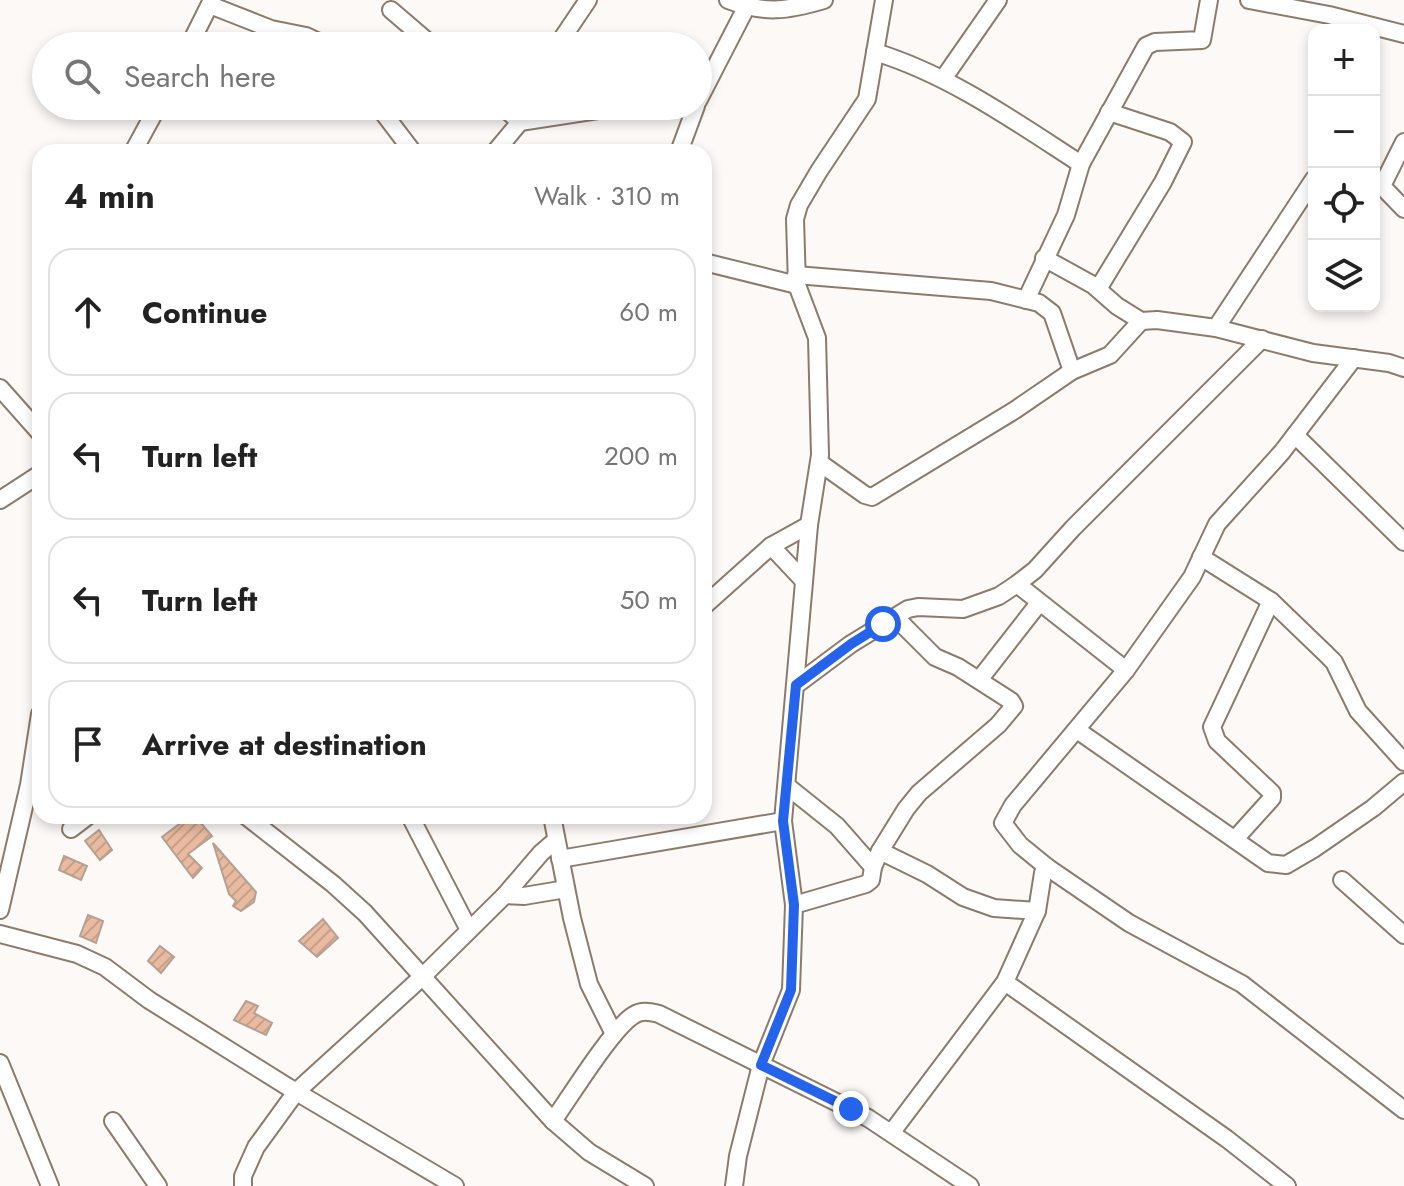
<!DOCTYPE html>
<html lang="en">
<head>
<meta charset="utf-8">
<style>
  :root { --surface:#fff; --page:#f2f2f2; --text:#222; --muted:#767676; --line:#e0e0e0 }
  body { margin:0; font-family:Jost,sans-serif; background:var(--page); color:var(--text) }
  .controls { position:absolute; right:24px; top:24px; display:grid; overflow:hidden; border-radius:16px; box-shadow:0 4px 12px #0003 }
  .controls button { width:72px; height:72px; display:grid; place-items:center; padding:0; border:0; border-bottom:2px solid var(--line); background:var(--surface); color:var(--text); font:40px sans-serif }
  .stop { position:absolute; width:24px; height:24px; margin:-18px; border:6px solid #2563eb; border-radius:50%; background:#fff }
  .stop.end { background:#2563eb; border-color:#fff; box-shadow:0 2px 8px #0008 }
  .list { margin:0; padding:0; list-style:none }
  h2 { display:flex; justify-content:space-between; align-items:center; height:104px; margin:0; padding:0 32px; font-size:34px }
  h2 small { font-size:26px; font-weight:400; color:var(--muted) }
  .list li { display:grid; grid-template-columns:52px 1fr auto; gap:24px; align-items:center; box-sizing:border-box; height:128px; margin:0 16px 16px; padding:0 16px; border:2px solid var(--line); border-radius:24px }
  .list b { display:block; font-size:30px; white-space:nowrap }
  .list em { font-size:26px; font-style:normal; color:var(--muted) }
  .icon { flex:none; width:44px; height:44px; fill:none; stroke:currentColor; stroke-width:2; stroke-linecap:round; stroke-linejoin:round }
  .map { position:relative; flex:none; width:1404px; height:1186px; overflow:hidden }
  .search { position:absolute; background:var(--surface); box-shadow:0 4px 12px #0003; left:32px; top:32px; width:680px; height:88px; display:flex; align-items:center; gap:20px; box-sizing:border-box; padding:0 28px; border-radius:44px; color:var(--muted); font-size:30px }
  .panel { position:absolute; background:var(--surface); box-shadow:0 4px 12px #0003; left:32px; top:144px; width:680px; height:680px; border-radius:24px }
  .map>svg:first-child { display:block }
</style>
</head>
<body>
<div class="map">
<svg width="1404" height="1186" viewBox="0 0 1404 1186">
  <defs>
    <pattern id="building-hatch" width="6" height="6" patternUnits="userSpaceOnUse" patternTransform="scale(2)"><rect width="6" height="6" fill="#e9ba9f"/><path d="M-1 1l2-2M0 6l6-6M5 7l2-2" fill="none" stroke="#c8a089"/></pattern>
  </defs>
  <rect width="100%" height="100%" fill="#fdf9f6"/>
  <!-- building -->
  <g fill="url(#building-hatch)" stroke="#b5a094" stroke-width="2">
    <polygon points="190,816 195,816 212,836 188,854 202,868 193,878 162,837"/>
    <polygon points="99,830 112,850 100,860 85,841"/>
    <polygon points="213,843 256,892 254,902 241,911 233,906 236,901 229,894"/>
    <polygon points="64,856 87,866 81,880 59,870"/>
    <polygon points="88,915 103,921 96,943 80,936"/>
    <polygon points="323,919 338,938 317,957 299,941"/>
    <polygon points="160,946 174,957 161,973 148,961"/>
    <polygon points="246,1001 258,1006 254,1013 272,1023 266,1035 234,1020"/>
  </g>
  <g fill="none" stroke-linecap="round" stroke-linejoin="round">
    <defs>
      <g id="minor">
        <path d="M728 0C764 14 787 11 824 0"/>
        <polyline points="1249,0 1329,15 1404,34"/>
        <polyline points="210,5 271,29 306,36 327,46"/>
        <polyline points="391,10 433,46"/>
        <polyline points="189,46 212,0"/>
        <polyline points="557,46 588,0"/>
        <path d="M875 52C950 75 1016 122 1081 164"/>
        <polyline points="943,79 998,0"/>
        <polyline points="698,101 750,0"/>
        <polyline points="378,106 413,152"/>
        <polyline points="502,106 520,122 624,106"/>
        <polyline points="133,152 158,106"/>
        <polyline points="495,152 520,122 527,106"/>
        <polyline points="679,152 696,106"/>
        <polyline points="1375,179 1404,209"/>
        <polyline points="1382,186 1404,142"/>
        <polyline points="1044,258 1093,285 1117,306 1141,321 1157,320 1216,328 1313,353 1389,363 1404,368"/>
        <polyline points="704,262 797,285"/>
        <polyline points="796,275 991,291 1039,303 1052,313 1072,371"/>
        <polyline points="1098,289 1163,182 1183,142 1170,132 1109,112"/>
        <polyline points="1026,300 1066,215 1081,164 1146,46 1155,42 1202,40 1209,0"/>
        <polyline points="1216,328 1314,179"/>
        <polyline points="1354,358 1282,452 1217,524 1192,577 1126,670 1013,805 1003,823 1020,845 1047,867 1129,923 1242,984 1404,1110"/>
        <polyline points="0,388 40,433"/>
        <polyline points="1295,435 1404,542"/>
        <polyline points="820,463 865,495 872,497 1015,410 1072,371 1110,355 1141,321"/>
        <polyline points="0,500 40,474"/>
        <polyline points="771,546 804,581"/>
        <polyline points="1201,557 1271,601 1325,653 1334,662 1358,711 1404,762"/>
        <polyline points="1017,584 1126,670"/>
        <polyline points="704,606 771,546 809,525"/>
        <polyline points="979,680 1039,603"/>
        <polyline points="796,685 851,644 908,609 918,607 963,609 999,596 1017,584 1035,570 1073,528 1262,339"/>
        <polyline points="1077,730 1268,863 1286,865 1315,848 1373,808 1404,782"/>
        <polyline points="787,786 837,826 873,867"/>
        <polyline points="246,816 333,884 365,913 553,1121 589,1152 645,1186"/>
        <polyline points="410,816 469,930"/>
        <polyline points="552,816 572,918 589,984 614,1034"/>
        <polyline points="71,829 88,816"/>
        <polyline points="1235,839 1272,798 1272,793 1217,741 1212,727 1271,601"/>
        <polyline points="880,851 927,874 963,897 994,908 1037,911"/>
        <polyline points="560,859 783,821"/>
        <polyline points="1342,880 1404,935"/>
        <polyline points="505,895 524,896 566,889"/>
        <polyline points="794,905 866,884 871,880 873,867 880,851 906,809 919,793 998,725 1014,706 1011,701 958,667 935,657 895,617"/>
        <polyline points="0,910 29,785 40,714"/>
        <polyline points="0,934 77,954 105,967 149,1000 288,1087 455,1186"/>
        <polyline points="1005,982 1227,1139 1287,1186"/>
        <polyline points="0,1063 50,1186"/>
        <polyline points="113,1121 158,1186"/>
        <path d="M553 1121C570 1097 613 1027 634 1015 642 1010 650 1012 659 1014L868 1118 970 1186"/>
        <polyline points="892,1132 1005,982 1037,911 1043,873 1047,867"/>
        <polyline points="243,1186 243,1176 256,1147 296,1092 421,978 505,895 541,853 556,840"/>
        <polyline points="734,1186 738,1156 761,1065 791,990 794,905 783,821 809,525 820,455 817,338 797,285 795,219 799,205 819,171 867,99 884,0"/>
      </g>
    </defs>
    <!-- minor casing -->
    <use href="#minor" stroke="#8c7b6c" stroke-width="20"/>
    <!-- minor -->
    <use href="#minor" stroke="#fff" stroke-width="16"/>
  </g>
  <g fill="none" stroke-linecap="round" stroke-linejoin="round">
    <!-- route -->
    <polyline stroke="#2563eb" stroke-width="10" points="851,1109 761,1065 791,990 794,905 783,821 796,685 851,644 883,624"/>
  </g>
</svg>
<div class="controls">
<button>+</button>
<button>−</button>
<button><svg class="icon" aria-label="locate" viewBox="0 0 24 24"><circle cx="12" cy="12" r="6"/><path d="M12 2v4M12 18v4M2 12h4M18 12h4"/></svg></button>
<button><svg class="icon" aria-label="layers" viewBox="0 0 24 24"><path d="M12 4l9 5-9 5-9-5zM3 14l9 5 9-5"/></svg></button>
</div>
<div class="stop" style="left:883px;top:624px"></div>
<div class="stop end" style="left:851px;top:1109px"></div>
<div class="search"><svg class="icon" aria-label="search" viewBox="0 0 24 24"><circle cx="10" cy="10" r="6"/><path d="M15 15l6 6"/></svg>Search here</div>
<section class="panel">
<h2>4 min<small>Walk · 310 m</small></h2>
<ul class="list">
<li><svg class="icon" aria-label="ahead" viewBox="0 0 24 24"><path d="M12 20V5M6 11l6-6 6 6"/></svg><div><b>Continue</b></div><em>60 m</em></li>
<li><svg class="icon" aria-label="left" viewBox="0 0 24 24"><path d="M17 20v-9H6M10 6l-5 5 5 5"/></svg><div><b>Turn left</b></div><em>200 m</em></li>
<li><svg class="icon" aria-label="left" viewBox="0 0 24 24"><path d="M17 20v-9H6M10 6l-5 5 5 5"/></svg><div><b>Turn left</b></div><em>50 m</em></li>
<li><svg class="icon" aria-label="arrive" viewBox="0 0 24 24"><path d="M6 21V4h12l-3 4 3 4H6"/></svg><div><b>Arrive at destination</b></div></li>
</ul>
</section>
</div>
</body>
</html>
